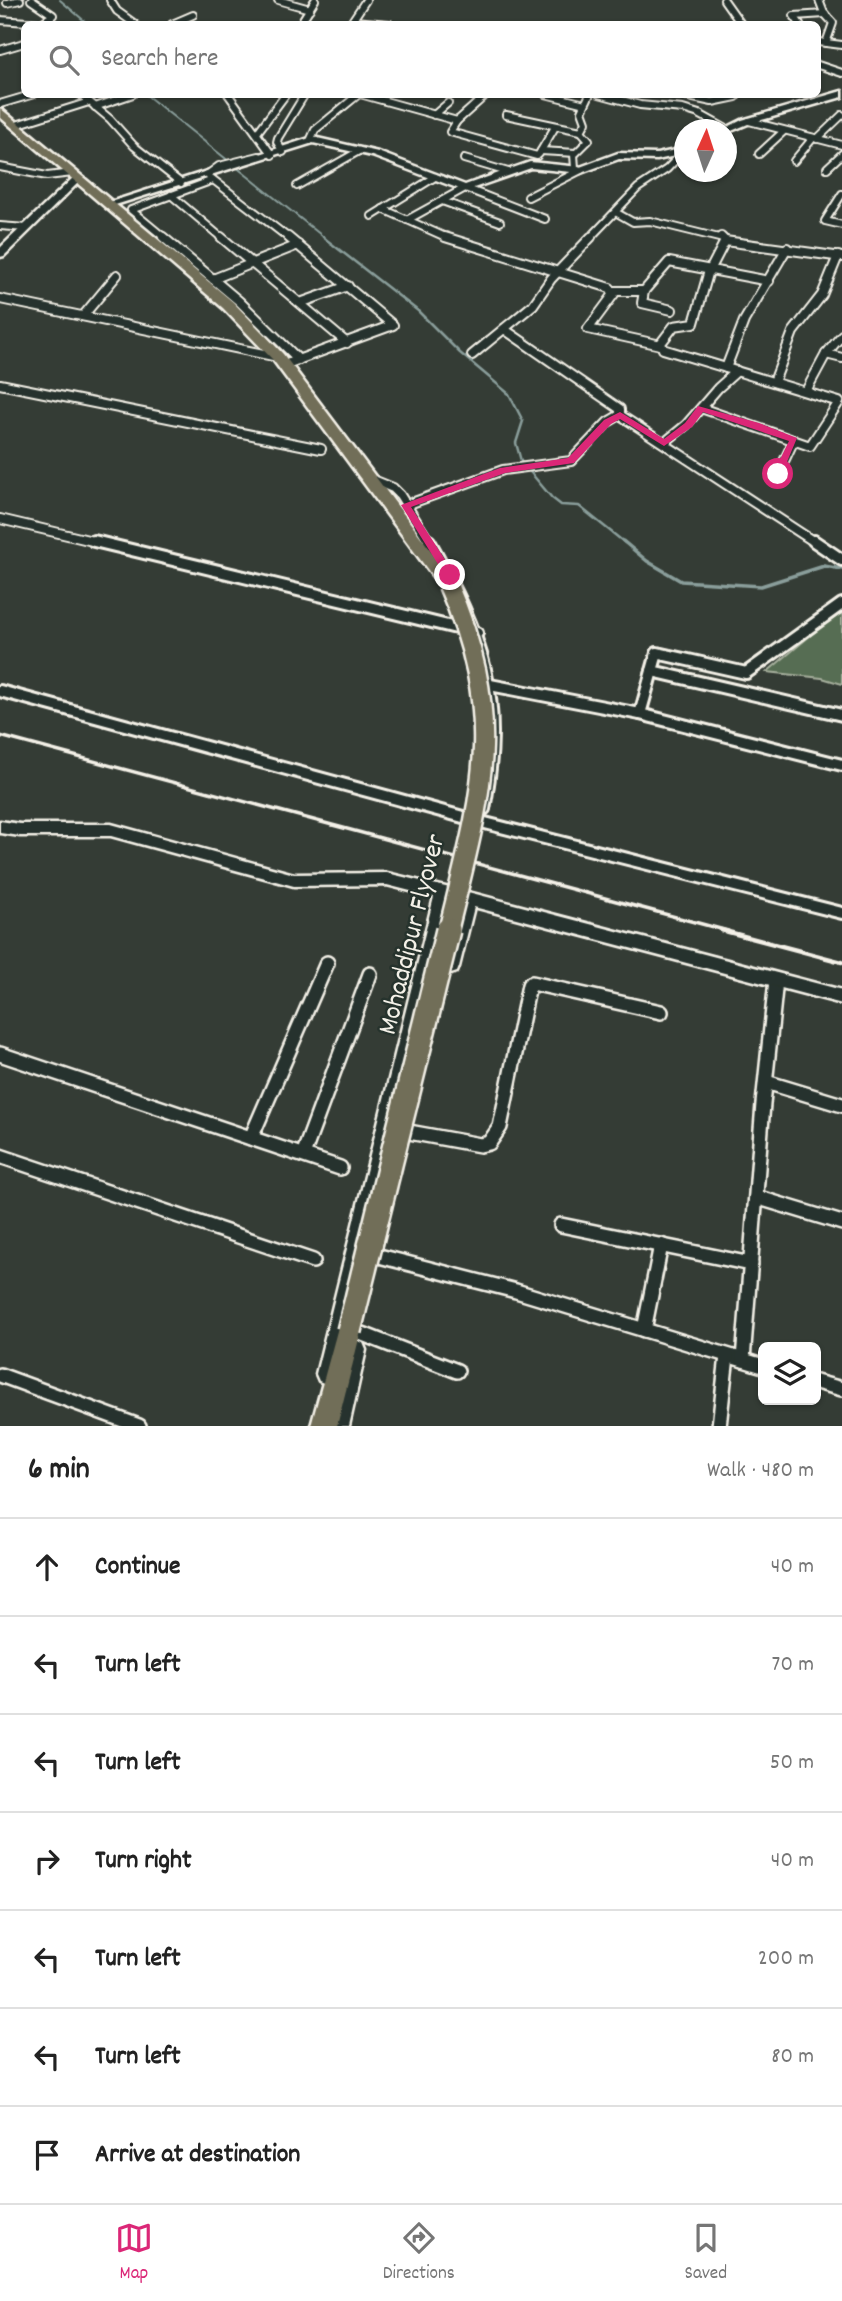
<!DOCTYPE html>
<html lang="en">
<head>
<meta charset="utf-8">
<style>
  :root { --surface:#fff; --page:#f2f2f2; --text:#222; --muted:#767676; --line:#e0e0e0; --accent:#db2777 }
  body { margin:0; font-family:Dekko,sans-serif; background:var(--page); color:var(--text) }
  .controls { position:absolute; right:21px; bottom:21px; display:grid; overflow:hidden; border-radius:10px; box-shadow:0 2px 5px #0004 }
  .controls button { width:63px; height:63px; display:grid; place-items:center; padding:0; border:0; border-bottom:2px solid var(--line); background:var(--surface); color:var(--text); font:35px sans-serif }
  .compass { position:absolute; left:674px; top:119px; width:63px; height:63px; border-radius:50%; background:var(--surface); box-shadow:0 2px 5px #0004; rotate:3deg }
  .stop { position:absolute; width:21px; height:21px; margin:-16px; border:5px solid #db2777; border-radius:50%; background:#fff }
  .stop.end { background:#db2777; border-color:#fff; box-shadow:0 2px 7px #0008 }
  .list { margin:0; padding:0; list-style:none }
  h2 { display:flex; justify-content:space-between; align-items:center; height:91px; margin:0; padding:0 28px; font-size:30px }
  h2 small { font-size:23px; font-weight:400; color:var(--muted) }
  .list li { display:grid; grid-template-columns:46px 1fr auto; gap:21px; align-items:center; box-sizing:border-box; height:98px; padding:0 28px; border-top:2px solid var(--line) }
  .list b { display:block; font-size:26px; white-space:nowrap }
  .list em { font-size:23px; font-style:normal; color:var(--muted) }
  .icon { flex:none; width:38px; height:38px; fill:none; stroke:currentColor; stroke-width:2; stroke-linecap:round; stroke-linejoin:round }
  .map { position:relative; flex:none; width:842px; height:1426px; overflow:hidden }
  .search { position:absolute; background:var(--surface); box-shadow:0 2px 5px #0004; left:21px; right:21px; top:21px; height:77px; display:flex; align-items:center; gap:18px; box-sizing:border-box; padding:0 24px; border-radius:10px; color:var(--muted); font-size:26px }
  .sheet { height:777px; background:var(--surface) }
  nav { display:flex; justify-content:space-around; align-items:center; box-sizing:border-box; height:98px; border-top:2px solid var(--line); background:var(--surface); font-size:19px; color:var(--muted) }
  nav a { display:grid; justify-items:center; gap:4px }
  nav .on { color:var(--accent) }
  .map>svg:first-child { display:block }
</style>
</head>
<body>
<div class="map">
<svg width="842" height="1426" viewBox="0 0 842 1426">
  <rect width="100%" height="100%" fill="#343c35"/>
  <filter id="ink" filterUnits="userSpaceOnUse"><feTurbulence type="fractalNoise" baseFrequency=".0143" numOctaves="2"/><feDisplacementMap in="SourceGraphic" scale="14" xChannelSelector="R" yChannelSelector="G"/><feConvolveMatrix kernelMatrix="1 2 1 2 8 2 1 2 1" color-interpolation-filters="sRGB"/></filter>
  <g filter="url(#ink)">
    <!-- green -->
    <polygon fill="#576d52" stroke="#a6af9d" stroke-width="2" points="842,609 842,684 822,678 767,672"/>
    <g fill="none" stroke-linecap="round" stroke-linejoin="round">
      <!-- stream-far2 -->
      <g stroke="#8a9e9b" stroke-width="2">
        <polyline points="60,0 88,24"/>
        <polyline points="145,94 326,239"/>
      </g>
      <!-- stream-far1 -->
      <polyline stroke="#8a9e9b" stroke-width="2.5" points="323,237 418,311 460,353 509,394 523,421 516,443 521,461 552,498 561,505 579,506 625,543"/>
      <!-- stream -->
      <polyline stroke="#8a9e9b" stroke-width="3.5" points="623,541 647,561 681,581 761,586 824,566 842,569"/>
      <defs>
        <g id="minor-far3">
          <polyline points="31,0 53,15 40,24"/>
          <polyline points="110,0 117,11 135,24"/>
          <polyline points="278,0 310,9"/>
          <polyline points="724,0 741,24"/>
          <polyline points="819,0 824,13 833,23 826,43"/>
          <polyline points="7,3 20,0"/>
          <polyline points="0,20 41,23"/>
          <polyline points="353,21 390,24"/>
          <polyline points="172,24 193,15"/>
          <polyline points="300,24 315,0"/>
          <polyline points="350,24 366,0"/>
          <polyline points="800,24 794,16 825,14"/>
          <polyline points="818,42 842,45"/>
          <polyline points="0,50 24,43"/>
          <polyline points="818,65 842,73"/>
          <polyline points="80,94 110,119 134,146 181,183"/>
          <polyline points="228,94 272,155"/>
          <polyline points="360,94 457,121"/>
          <polyline points="465,94 482,98"/>
          <polyline points="487,94 457,121 450,132 537,156"/>
          <polyline points="545,94 585,104"/>
          <polyline points="599,94 640,105 683,109 699,114 728,130"/>
          <polyline points="675,94 712,102 736,97"/>
          <polyline points="0,104 34,94"/>
          <polyline points="95,107 133,94"/>
          <polyline points="434,115 448,103"/>
          <polyline points="506,115 581,131 586,122 582,111 590,94"/>
          <polyline points="749,121 842,145"/>
          <polyline points="16,125 89,102"/>
          <polyline points="257,133 286,94"/>
          <polyline points="817,139 842,115"/>
          <polyline points="310,141 315,130 359,94"/>
          <polyline points="541,151 576,153 589,140 581,131"/>
          <polyline points="283,152 277,142 278,138 305,94"/>
          <polyline points="539,154 555,127"/>
          <polyline points="759,154 784,131"/>
          <polyline points="259,156 219,166 207,175 290,239"/>
          <polyline points="464,159 508,172"/>
          <polyline points="794,161 813,138"/>
          <polyline points="0,167 47,176 73,173"/>
          <polyline points="827,168 842,154"/>
          <polyline points="297,186 359,151"/>
          <polyline points="842,194 825,221 842,225"/>
          <polyline points="171,195 223,239"/>
          <polyline points="528,197 581,170 575,168 574,154"/>
          <polyline points="442,201 500,222"/>
          <polyline points="383,209 450,239"/>
          <polyline points="617,213 633,222 650,221 723,239"/>
          <polyline points="372,216 435,177"/>
          <polyline points="407,220 465,188 545,219"/>
          <polyline points="0,226 26,228"/>
          <polyline points="166,239 131,210 213,180"/>
          <polyline points="589,239 638,188 667,169 684,151"/>
        </g>
        <g id="minor-far2">
          <polyline points="163,237 239,301 299,360"/>
          <polyline points="221,237 347,343"/>
          <polyline points="445,237 610,288 614,294 588,329 661,345"/>
          <polyline points="725,241 842,257"/>
          <polyline points="213,279 298,245"/>
          <polyline points="613,291 644,291 669,262 769,281"/>
          <polyline points="644,291 642,303 672,310"/>
          <polyline points="0,299 278,357"/>
          <polyline points="300,303 348,286"/>
          <polyline points="83,316 117,275"/>
          <polyline points="504,329 620,409 620,415"/>
          <polyline points="826,354 842,358"/>
          <polyline points="472,355 533,305 551,279 591,237"/>
          <polyline points="284,365 393,325 288,237"/>
          <polyline points="726,368 744,321 787,248"/>
          <polyline points="774,382 793,332 822,295 838,256"/>
          <polyline points="0,384 321,449"/>
          <polyline points="806,391 826,354 842,335"/>
          <polyline points="701,408 810,446 839,402 663,349 661,343 674,326 694,323 708,274 725,241 721,237"/>
          <polyline points="664,443 686,425 718,388 737,371"/>
          <polyline points="778,474 794,440"/>
          <polyline points="371,479 393,488 400,495 430,543"/>
          <polyline points="406,505 503,470 571,461 608,422 620,415 816,543"/>
          <polyline points="0,519 101,543"/>
        </g>
        <g id="minor-far1">
          <polyline points="94,541 477,633"/>
          <path d="M429 541C484 638 505 697 484 809"/>
          <polyline points="814,541 842,560"/>
          <polyline points="652,671 842,715"/>
          <polyline points="490,685 640,714 657,653 746,673 842,604"/>
          <polyline points="0,691 485,823 842,913"/>
          <polyline points="640,714 842,765"/>
        </g>
        <g id="minor">
          <polyline points="0,1054 340,1168"/>
          <polyline points="766,1082 842,1105"/>
          <polyline points="409,1132 480,1145 489,1143 500,1127 529,985 532,983 661,1012"/>
          <polyline points="251,1138 327,963"/>
          <polyline points="303,1155 370,974"/>
          <polyline points="0,1156 313,1261"/>
          <polyline points="756,1197 842,1223"/>
          <polyline points="561,1225 751,1264"/>
          <polyline points="379,1256 516,1291 763,1366"/>
          <polyline points="644,1330 661,1245"/>
          <polyline points="360,1333 457,1371"/>
          <polyline points="743,1360 763,1104 776,980"/>
          <polyline points="0,1375 139,1426"/>
          <polyline points="816,1382 842,1389"/>
          <polyline points="719,1426 727,1356"/>
        </g>
        <g id="tertiary">
          <polygon points="842,91 842,97 748,124 729,132 722,130 742,120"/>
          <polygon points="313,137 378,152 465,185 530,162 580,167 618,153 657,154 684,148 684,154 657,160 619,159 581,173 531,168 465,191 372,156 313,143 112,206 104,204"/>
          <polygon points="75,176 83,178 4,256 0,257 0,248"/>
          <polygon points="0,821 20,824 111,824 294,874 387,873 458,890 460,895 458,900 449,901 333,1381 326,1384 319,1381 316,1374 434,897 387,885 294,886 111,836 20,836 0,833"/>
          <polygon points="468,892 842,990 842,1004 474,907 459,967 457,972 451,974 445,972 443,967 460,899 462,894"/>
          <polygon points="356,1340 363,1343 366,1350 349,1426 329,1426 346,1350 349,1343"/>
        </g>
        <g id="trunk">
          <polygon points="0,108 233,302 283,354 454,581 456,585 454,589 442,589 273,360 223,308 0,117"/>
          <polygon points="349,1319 358,1322 361,1331 337,1426 311,1426 337,1331 340,1322"/>
        </g>
      </defs>
      <!-- minor-far3 casing -->
      <use href="#minor-far3" stroke="#f4f1e8" stroke-width="10"/>
      <!-- minor-far2 casing -->
      <use href="#minor-far2" stroke="#f4f1e8" stroke-width="12"/>
      <!-- minor-far1 casing -->
      <use href="#minor-far1" stroke="#f4f1e8" stroke-width="16"/>
      <!-- minor casing -->
      <use href="#minor" stroke="#f4f1e8" stroke-width="18"/>
      <!-- tertiary casing -->
      <use href="#tertiary" stroke="#f4f1e8" stroke-width="5"/>
      <!-- trunk casing -->
      <use href="#trunk" stroke="#f4f1e8" stroke-width="5"/>
      <!-- minor-far3 -->
      <use href="#minor-far3" stroke="#26332d" stroke-width="6"/>
      <!-- minor-far2 -->
      <use href="#minor-far2" stroke="#26332d" stroke-width="8"/>
      <!-- minor-far1 -->
      <use href="#minor-far1" stroke="#26332d" stroke-width="10"/>
      <!-- minor -->
      <use href="#minor" stroke="#26332d" stroke-width="13"/>
      <!-- tertiary -->
      <use href="#tertiary" fill="#26332d" fill-rule="evenodd"/>
      <!-- trunk -->
      <use href="#trunk" fill="#716e59" fill-rule="evenodd"/>
      <!-- rail-far1 -->
      <polyline stroke="#f4f1e8" stroke-width="3.5" points="0,736 728,931"/>
      <!-- rail -->
      <polyline stroke="#f4f1e8" stroke-width="4.5" points="721,930 842,962"/>
      <defs>
        <path id="trunk-bridge-far1" d="M448 931C481 796 507 720 448 585"/>
        <polyline id="trunk-bridge" points="349,1331 448,930"/>
      </defs>
      <!-- trunk-bridge-far1 casing -->
      <use href="#trunk-bridge-far1" stroke="#f4f1e8" stroke-width="23" stroke-linecap="butt"/>
      <!-- trunk-bridge casing -->
      <use href="#trunk-bridge" stroke="#f4f1e8" stroke-width="28" stroke-linecap="butt"/>
      <!-- trunk-bridge-far1 -->
      <use href="#trunk-bridge-far1" stroke="#716e59" stroke-width="18"/>
      <!-- trunk-bridge -->
      <use href="#trunk-bridge" stroke="#716e59" stroke-width="23"/>
    </g>
  </g>
  <!-- route -->
  <polygon fill="#db2777" points="698,406 759,423 797,438 781,476 773,474 789,441 703,412 692,427 664,446 620,419 611,424 574,463 505,473 411,507 455,575 450,578 446,577 401,505 500,468 568,458 604,420 620,412 664,439 685,423"/>
  <g text-anchor="middle" dominant-baseline="central" stroke-width="5" stroke-linejoin="round" paint-order="stroke">
    <!-- street labels -->
    <g font-size="28" fill="#f4f1e8" stroke="#26332d">
      <text transform="translate(414 935) rotate(-76)">Mohaddipur Flyover</text>
    </g>
  </g>
</svg>
<div class="controls">
<button><svg class="icon" aria-label="layers" viewBox="0 0 24 24"><path d="M12 4l9 5-9 5-9-5zM3 14l9 5 9-5"/></svg></button>
</div>
<svg class="compass" viewBox="-18 -18 36 36"><path d="M0-13l5 13h-10z" fill="#e53935"/><path d="M0 13l5-13h-10z" fill="#767676"/></svg>
<div class="stop" style="left:778px;top:474px"></div>
<div class="stop end" style="left:450px;top:575px"></div>
<div class="search"><svg class="icon" aria-label="search" viewBox="0 0 24 24"><circle cx="10" cy="10" r="6"/><path d="M15 15l6 6"/></svg>Search here</div>
</div>
<section class="sheet">
<h2>6 min<small>Walk · 480 m</small></h2>
<ul class="list">
<li><svg class="icon" aria-label="ahead" viewBox="0 0 24 24"><path d="M12 20V5M6 11l6-6 6 6"/></svg><div><b>Continue</b></div><em>40 m</em></li>
<li><svg class="icon" aria-label="left" viewBox="0 0 24 24"><path d="M17 20v-9H6M10 6l-5 5 5 5"/></svg><div><b>Turn left</b></div><em>70 m</em></li>
<li><svg class="icon" aria-label="left" viewBox="0 0 24 24"><path d="M17 20v-9H6M10 6l-5 5 5 5"/></svg><div><b>Turn left</b></div><em>50 m</em></li>
<li><svg class="icon" aria-label="right" viewBox="0 0 24 24"><path d="M7 20v-9h11M14 6l5 5-5 5"/></svg><div><b>Turn right</b></div><em>40 m</em></li>
<li><svg class="icon" aria-label="left" viewBox="0 0 24 24"><path d="M17 20v-9H6M10 6l-5 5 5 5"/></svg><div><b>Turn left</b></div><em>200 m</em></li>
<li><svg class="icon" aria-label="left" viewBox="0 0 24 24"><path d="M17 20v-9H6M10 6l-5 5 5 5"/></svg><div><b>Turn left</b></div><em>80 m</em></li>
<li><svg class="icon" aria-label="arrive" viewBox="0 0 24 24"><path d="M6 21V4h12l-3 4 3 4H6"/></svg><div><b>Arrive at destination</b></div></li>
</ul>
</section>
<nav>
<a class="on"><svg class="icon" aria-label="map" viewBox="0 0 24 24"><path d="M3 6l6-2 6 2 6-2v14l-6 2-6-2-6 2zM9 4v14M15 6v14"/></svg>Map</a>
<a><svg class="icon" aria-label="directions" viewBox="0 0 24 24"><path d="M12 3l9 9-9 9-9-9zM9 14v-3h6M13 9l2 2-2 2"/></svg>Directions</a>
<a><svg class="icon" aria-label="saved" viewBox="0 0 24 24"><path d="M7 4h10v16l-5-4-5 4z"/></svg>Saved</a>
</nav>
</body>
</html>
